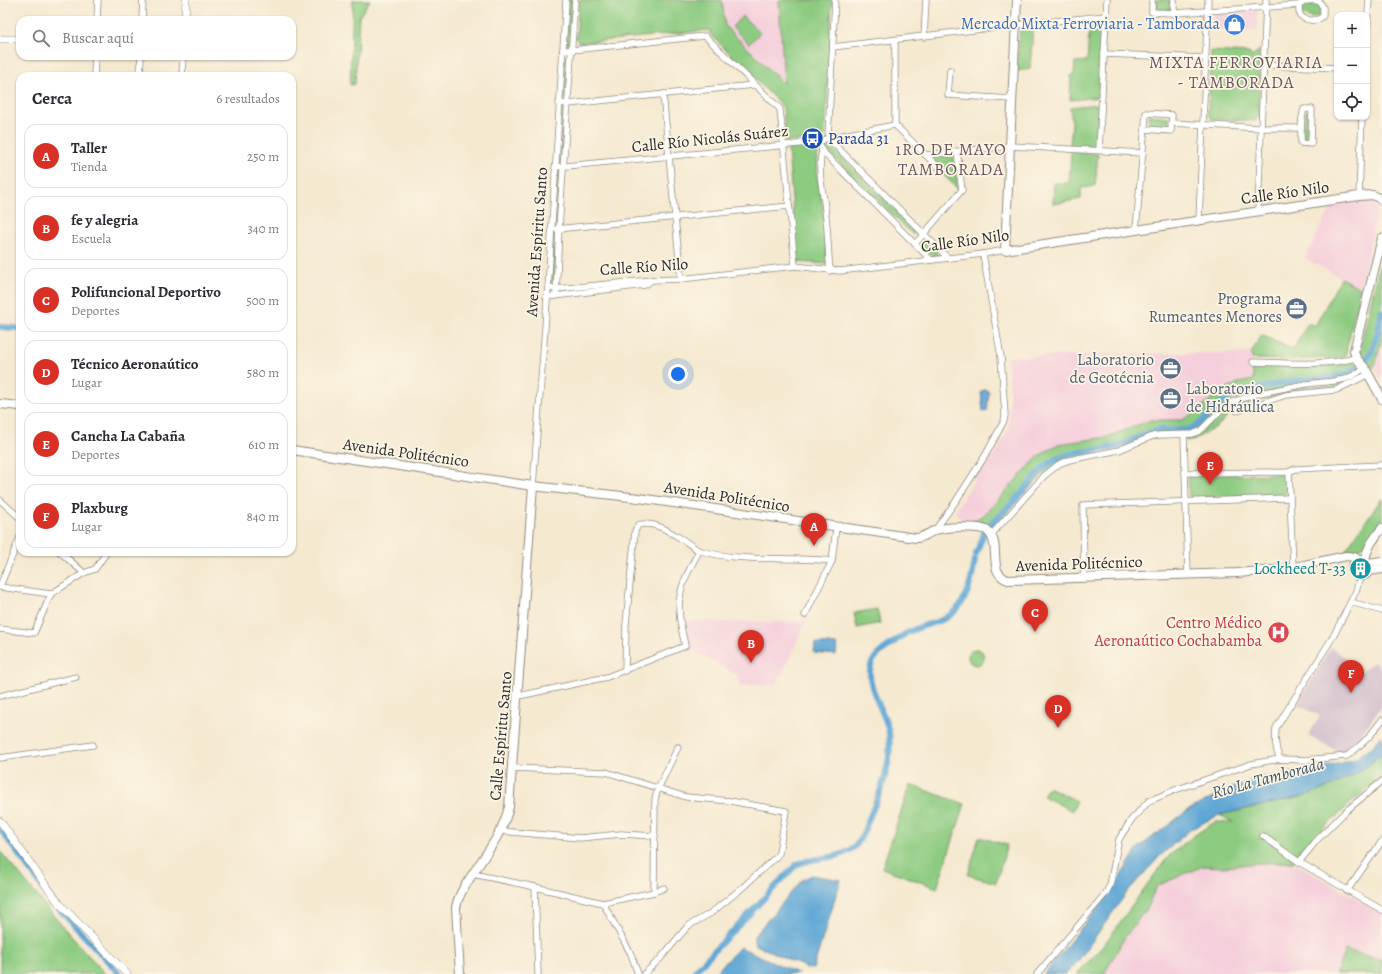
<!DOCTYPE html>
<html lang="es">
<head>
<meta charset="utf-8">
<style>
  :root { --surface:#fff; --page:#f2f2f3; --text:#2b2b33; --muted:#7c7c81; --line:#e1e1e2; --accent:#d93025 }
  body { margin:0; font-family:Alegreya,serif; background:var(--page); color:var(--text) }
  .controls { position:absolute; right:12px; top:12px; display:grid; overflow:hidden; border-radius:8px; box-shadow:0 1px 3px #0004 }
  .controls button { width:36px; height:36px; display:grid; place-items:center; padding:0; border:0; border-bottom:1px solid var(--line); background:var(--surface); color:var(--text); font:20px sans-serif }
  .you { position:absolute; left:678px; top:374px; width:14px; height:14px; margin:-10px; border:3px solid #fff; border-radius:50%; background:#1a73e8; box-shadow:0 0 0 6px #1a73e833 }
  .badge { display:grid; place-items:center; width:26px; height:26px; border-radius:50%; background:var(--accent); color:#fff; font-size:13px; font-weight:700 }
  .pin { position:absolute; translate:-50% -33px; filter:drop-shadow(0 1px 2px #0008) }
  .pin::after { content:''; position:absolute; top:21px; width:14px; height:12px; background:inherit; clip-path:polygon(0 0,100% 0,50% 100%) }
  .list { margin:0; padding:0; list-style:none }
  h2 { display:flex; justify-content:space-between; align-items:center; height:52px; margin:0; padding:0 16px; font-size:17px }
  h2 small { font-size:13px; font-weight:400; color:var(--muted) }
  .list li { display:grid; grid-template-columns:26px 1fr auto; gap:12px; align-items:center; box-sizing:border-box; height:64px; margin:0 8px 8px; padding:0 8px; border:1px solid var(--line); border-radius:12px }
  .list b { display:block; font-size:15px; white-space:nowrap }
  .list p { margin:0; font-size:13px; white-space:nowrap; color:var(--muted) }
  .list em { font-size:13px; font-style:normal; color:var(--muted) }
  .icon { flex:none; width:22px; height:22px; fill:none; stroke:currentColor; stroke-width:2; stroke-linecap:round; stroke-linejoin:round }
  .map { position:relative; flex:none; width:1382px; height:974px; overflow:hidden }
  .search { position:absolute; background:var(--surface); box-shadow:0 1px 3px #0004; left:16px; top:16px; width:280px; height:44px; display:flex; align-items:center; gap:10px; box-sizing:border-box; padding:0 14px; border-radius:12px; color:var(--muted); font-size:15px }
  .panel { position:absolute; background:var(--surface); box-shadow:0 1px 3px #0004; left:16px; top:72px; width:280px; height:484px; border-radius:12px }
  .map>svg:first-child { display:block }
</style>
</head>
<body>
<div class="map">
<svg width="1382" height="974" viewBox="0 0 1382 974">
  <rect width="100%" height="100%" fill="#fcf5e5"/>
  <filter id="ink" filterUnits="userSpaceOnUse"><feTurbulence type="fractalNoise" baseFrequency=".025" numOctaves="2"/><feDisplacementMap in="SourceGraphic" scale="8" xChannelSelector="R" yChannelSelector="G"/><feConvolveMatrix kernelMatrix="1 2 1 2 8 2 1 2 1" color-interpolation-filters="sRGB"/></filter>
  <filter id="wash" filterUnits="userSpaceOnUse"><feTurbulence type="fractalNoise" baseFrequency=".012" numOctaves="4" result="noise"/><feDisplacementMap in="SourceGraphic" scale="16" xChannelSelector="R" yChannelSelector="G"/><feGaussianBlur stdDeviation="0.9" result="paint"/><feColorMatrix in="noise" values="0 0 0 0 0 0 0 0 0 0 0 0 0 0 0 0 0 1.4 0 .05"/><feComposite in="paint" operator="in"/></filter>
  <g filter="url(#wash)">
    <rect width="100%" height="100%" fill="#f5e9d0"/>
    <!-- built -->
    <g fill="#f5cfdb">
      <polygon points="722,0 779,0 785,85 725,26"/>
      <polygon points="1255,9 1257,13 1257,30 1213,29 1213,16 1217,11"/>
      <polygon points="1372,201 1376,205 1377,211 1360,288 1305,258 1333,204"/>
      <polygon points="1382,339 1382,379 1377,373 1375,365"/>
      <polygon points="1182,353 1251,353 1253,362 1253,380 1238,383 1182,421 1151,420 1107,437 1058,444 1039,456 1029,466 984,516 972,521 961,521 955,511 982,468 997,452 1008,429 1010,385 1006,357"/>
      <polygon points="684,621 787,622 806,622 777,684 739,686 740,677 690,649"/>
      <polygon points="1215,822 1235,822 1293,862 1382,913 1382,974 1077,974 1103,946 1144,889 1168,857 1193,836"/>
    </g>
    <!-- industrial -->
    <polygon fill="#d1bdcc" points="1331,647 1362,672 1374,662 1382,669 1382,705 1354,744 1342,753 1308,736 1320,716 1297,704"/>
    <!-- green -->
    <g fill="#8dcb81" stroke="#5c7b56">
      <polygon points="353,0 370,0 359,17 355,84 350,85"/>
      <polygon points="568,0 573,0 569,45 565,45"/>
      <polygon points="579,0 722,0 725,26 784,84 779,0 832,0 825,136 819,139 786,142 783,107 710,34 710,30 582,43 578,42 576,38"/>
      <rect x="1156" y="0" width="14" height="10"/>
      <polygon points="1304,3 1318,3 1321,7 1321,15 1313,18 1303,15 1301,6"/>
      <polygon points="742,16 760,33 749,44 732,27"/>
      <polygon points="1100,19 1103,23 1102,60 1099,97 1070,100 1071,76 1074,74 1075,62 1087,61 1090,20"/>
      <polygon points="1033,27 1030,69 1017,71 1020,29"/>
      <polygon points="1259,50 1259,115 1255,121 1212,119 1208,113 1211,51 1249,53 1252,57"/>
      <polygon points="565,57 569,58 566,99 562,99"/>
      <polygon points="1098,104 1097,147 1070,146 1072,124 1070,107"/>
      <polygon points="562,108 565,109 561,164 558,163"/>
      <polygon points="1306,111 1310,111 1309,142 1303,141 1303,127"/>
      <polygon points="1149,115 1169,117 1168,129 1148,127"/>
      <polygon points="827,143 917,231 913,235 824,148"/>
      <polygon points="814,146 818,149 817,175 823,208 827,264 797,262 788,149"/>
      <polygon points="1071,152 1098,154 1095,186 1081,188 1081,199 1053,204 1054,183 1069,183"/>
      <polygon points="952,154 954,156 958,189 938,170 939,167 931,157"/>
      <polygon points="560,172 556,223 554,224 557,173"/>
      <polygon points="553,233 556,233 554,286 550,286"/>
      <polygon points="923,240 940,256 931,256 919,244"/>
      <polygon points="1382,254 1382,339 1375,365 1371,370 1359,353"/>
      <polygon points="1341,278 1360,288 1345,357 1290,360 1252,359 1251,353 1262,335 1293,350 1308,323 1315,326"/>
      <polygon points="1354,362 1361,368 1353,373 1344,377 1232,400 1198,429 1193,432 1162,433 1118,449 1068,458 1043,474 993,528 984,524 972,521 984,515 1029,466 1039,456 1058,444 1107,437 1151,420 1182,420 1194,413 1219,393 1238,383 1253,380 1253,366 1344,365"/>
      <polygon points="1362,372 1364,375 1336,387 1283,394 1257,401 1231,412 1218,426 1195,439 1186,441 1186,437 1201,432 1230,407 1241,403 1260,397 1302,388 1334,384"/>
      <polygon points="1283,474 1287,477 1287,492 1285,494 1191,498 1189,496 1188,476 1190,475"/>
      <polygon points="1382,498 1382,522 1365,545 1360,548 1344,552"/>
      <circle cx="1361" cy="568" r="5"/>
      <polygon points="877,609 880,623 857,628 854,613"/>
      <circle cx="976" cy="657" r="8"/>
      <polygon points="1382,753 1382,775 1307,843 1293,862 1257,863 1225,867 1203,866 1157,886 1146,909 1125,937 1104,974 1077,974 1103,946 1144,889 1168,857 1193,836 1215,822 1233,822 1219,815 1305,796 1368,766"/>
      <polygon points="910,785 965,804 937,888 882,868"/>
      <polygon points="1048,787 1077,801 1072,811 1043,796"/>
      <polygon points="979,837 1007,845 996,883 968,875"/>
      <polygon points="0,851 63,927 105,974 0,974"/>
      <polygon points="1345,950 1382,960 1382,974 1336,974"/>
    </g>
    <!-- water -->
    <g fill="#60a7d6" stroke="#466980">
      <polygon points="984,390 987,390 989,393 987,411 983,412 981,392"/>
      <polygon points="815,643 837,645 836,655 814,653"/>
      <polygon points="1382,736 1382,753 1368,766 1352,776 1332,786 1305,796 1219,815 1191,829 1159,857 1128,891 1078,961 1066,974 1044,974 1114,887 1138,848 1187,811 1218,794 1260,777 1279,776 1296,771 1326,767 1355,759 1369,749"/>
      <polygon points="812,875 841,880 813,969 807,968 756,945 754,942 754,936 802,880"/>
      <polygon points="740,947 799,974 714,974"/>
    </g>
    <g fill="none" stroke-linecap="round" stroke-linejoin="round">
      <!-- stream -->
      <polyline stroke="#60a7d6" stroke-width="2" points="1375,468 1382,468"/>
      <!-- canal -->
      <g stroke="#60a7d6" stroke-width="6">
        <polyline points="0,327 16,328"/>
        <path d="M988 526C999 516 1011 506 1021 494 1032 482 1041 466 1057 459 1077 449 1101 452 1122 445 1134 440 1146 432 1159 430 1170 429 1181 433 1192 428 1203 424 1211 411 1221 403 1232 394 1247 392 1261 388 1272 385 1284 383 1296 381 1319 378 1340 381 1360 366 1376 353 1378 330 1382 311"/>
        <polyline points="976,554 984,533"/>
        <polyline points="0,829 57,907 120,974"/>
        <path d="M692 974 796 865C814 856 838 861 854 847 861 841 865 829 868 821 880 793 893 764 889 733 886 711 860 681 874 659 879 652 886 648 893 643 899 638 905 633 913 630 921 626 930 624 939 621 966 611 971 585 975 560"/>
      </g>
    </g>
  </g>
  <g filter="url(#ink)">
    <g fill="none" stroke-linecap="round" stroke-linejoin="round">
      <defs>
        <g id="minor">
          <polyline points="1152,0 1152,12 1174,13 1174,0"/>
          <path d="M1174 13 1299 5C1304 0 1312 0 1319 1L1323 7V16C1317 22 1302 22 1299 12 1299 10 1299 8 1299 5"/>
          <polyline points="97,20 98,0"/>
          <polyline points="142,20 143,0"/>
          <polyline points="1367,26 1369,0"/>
          <polyline points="924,37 926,0"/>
          <polyline points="895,40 895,125"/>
          <polyline points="833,47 1015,25 1106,16"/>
          <polyline points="563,50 572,50 705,36 780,109 795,266"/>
          <polyline points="1104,54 1205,58"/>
          <polyline points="1263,65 1337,68"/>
          <polyline points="950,70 948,95 1011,99"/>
          <polyline points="94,76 95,56"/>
          <polyline points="140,76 141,56"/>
          <polyline points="182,76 183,56"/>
          <polyline points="663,94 681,279"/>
          <polyline points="559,103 568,104 754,85"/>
          <path d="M1304 109H1312L1311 144 1301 143C1301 131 1300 120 1304 109Z"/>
          <polyline points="1171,123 1261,128 1301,128"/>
          <polyline points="895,125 937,166"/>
          <polyline points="828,138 948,258"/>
          <polyline points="828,138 835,0"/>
          <polyline points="819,142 822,151 931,260"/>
          <polyline points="1099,150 1107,0"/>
          <path d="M822 151C817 171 823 189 825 209 828 229 828 250 830 271"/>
          <polyline points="926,155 1010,146 1143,153"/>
          <polyline points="555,167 819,142 828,138 895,125"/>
          <polyline points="1359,196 1362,117"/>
          <polyline points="1258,211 1266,0"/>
          <polyline points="1199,220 1208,0"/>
          <polyline points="556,229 789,206"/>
          <polyline points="1136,230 1146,113 1172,115 1171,131 1145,129"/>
          <polyline points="915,244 962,190 957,151"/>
          <polyline points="548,288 556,289 652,280 681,279 795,266 840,271 983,254 1005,250"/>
          <polyline points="556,296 559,228 575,0"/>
          <polyline points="546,297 645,285 652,280"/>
          <path d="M1253 362C1286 363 1324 366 1356 358"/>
          <polyline points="1237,411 1286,395 1336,390 1369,374"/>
          <polyline points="1184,435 1188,575"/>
          <polyline points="1289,472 1293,568"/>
          <polyline points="1185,473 1289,472 1295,469 1382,465"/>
          <polyline points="533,486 548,288 566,0"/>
          <polyline points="0,500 20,518"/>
          <polyline points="935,530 956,501 985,456 1004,421 1005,415 1001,357 983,254"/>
          <polyline points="991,535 1044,476 1059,464 1069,460 1119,450 1153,436 1160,435 1193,434 1200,431 1222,409 1232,402 1260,393 1306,384 1334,381 1345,379 1354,375 1365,368"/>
          <polyline points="60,552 84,573"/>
          <polyline points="1084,578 1083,505 1290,498"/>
          <polyline points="0,586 20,537"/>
          <polyline points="0,587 51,594"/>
          <polyline points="1351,602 1382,611"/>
          <polyline points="805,615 832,561 836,528"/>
          <polyline points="0,629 34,633 51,594 84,573 95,569 107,552"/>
          <path d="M625 671 626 624 635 531 638 525C656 520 673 534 688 543 692 546 696 550 701 551 744 563 788 556 832 561"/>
          <polyline points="0,696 76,677"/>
          <path d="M519 696 607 677 685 646C682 630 677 613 680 597 682 581 692 565 699 551"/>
          <polyline points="0,758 93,745"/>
          <path d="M1280 759C1275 749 1275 740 1276 728L1334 635 1356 591 1360 577"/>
          <polyline points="513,768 606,772 686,797 730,801 786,811 779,853 776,857 742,888 711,913 688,926 660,959 644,974"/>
          <polyline points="501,831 580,838 621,834 655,836"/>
          <polyline points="1263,836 1299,862 1382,910"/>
          <polyline points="1299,862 1317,840 1346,811 1382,781"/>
          <polyline points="473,874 535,887 603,903 631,954 638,974"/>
          <polyline points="535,887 538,974"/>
          <polyline points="1347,891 1382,841"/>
          <polyline points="654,892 655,799 658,789 678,747"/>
          <polyline points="603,903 654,892 664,888"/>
          <polyline points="1037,974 1106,893 1110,885 1119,839 1132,819 1149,801 1175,790 1251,764 1280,759 1306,760 1347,756 1357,748 1369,737 1382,720"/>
        </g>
        <g id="tertiary">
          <polyline points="185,20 186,0"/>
          <polyline points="0,39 20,39"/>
          <polyline points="0,821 47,887 60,904 127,974"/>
        </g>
        <g id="secondary">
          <polyline points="1017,0 1005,250 1359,196 1373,195 1382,200"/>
          <polyline points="1382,238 1354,351 1356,358 1365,368 1382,399"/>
          <polyline points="0,404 20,406"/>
          <path d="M292 450 533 486 639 498 916 538C924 538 929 532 936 530 945 527 973 526 983 529 985 529 988 531 990 534 1001 547 987 573 1008 580L1237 573 1286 569 1346 556 1355 557 1358 561"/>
          <circle cx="1361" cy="568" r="8"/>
          <path d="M1365 560C1367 547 1374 539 1382 528"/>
          <polyline points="1368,563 1382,561"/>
          <polyline points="1369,571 1382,569"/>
          <path d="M460 974 456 908C458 895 466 884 474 872 488 851 503 832 509 807L533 486"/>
        </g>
      </defs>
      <!-- minor casing -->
      <use href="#minor" stroke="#908a7e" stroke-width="7"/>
      <!-- tertiary casing -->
      <use href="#tertiary" stroke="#908a7e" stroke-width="8"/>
      <!-- secondary casing -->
      <use href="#secondary" stroke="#908a7e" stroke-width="10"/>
      <!-- minor -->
      <use href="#minor" stroke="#fff" stroke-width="5.5"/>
      <!-- tertiary -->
      <use href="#tertiary" stroke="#fff" stroke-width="7"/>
      <!-- secondary -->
      <use href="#secondary" stroke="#fff" stroke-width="8"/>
    </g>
  </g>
  <!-- icons -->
  <defs>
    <symbol id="shop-disc" viewBox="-11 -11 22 22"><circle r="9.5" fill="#3f7fe0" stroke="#fcf5e5"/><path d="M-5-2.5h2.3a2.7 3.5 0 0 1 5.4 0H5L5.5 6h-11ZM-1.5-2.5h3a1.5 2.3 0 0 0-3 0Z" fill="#fff"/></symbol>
    <symbol id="bus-disc" viewBox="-11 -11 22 22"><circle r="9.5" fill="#1a4fb4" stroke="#fcf5e5"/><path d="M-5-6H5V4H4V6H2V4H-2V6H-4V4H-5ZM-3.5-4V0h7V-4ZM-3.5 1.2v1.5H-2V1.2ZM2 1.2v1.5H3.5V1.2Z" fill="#fff"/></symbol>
    <symbol id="office-disc" viewBox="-11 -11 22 22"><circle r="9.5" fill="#5c6f8a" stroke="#fcf5e5"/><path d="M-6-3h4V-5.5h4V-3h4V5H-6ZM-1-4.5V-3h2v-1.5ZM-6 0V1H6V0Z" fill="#fff"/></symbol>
    <symbol id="building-disc" viewBox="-11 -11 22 22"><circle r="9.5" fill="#0f9aa8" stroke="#fcf5e5"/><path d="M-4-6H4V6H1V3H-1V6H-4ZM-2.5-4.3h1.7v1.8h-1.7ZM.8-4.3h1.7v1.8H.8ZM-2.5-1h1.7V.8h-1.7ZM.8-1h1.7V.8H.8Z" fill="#fff"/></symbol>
    <symbol id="hospital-disc" viewBox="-11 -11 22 22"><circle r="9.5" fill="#e0444e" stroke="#fcf5e5"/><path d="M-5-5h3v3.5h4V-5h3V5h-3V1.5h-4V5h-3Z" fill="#fff"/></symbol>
  </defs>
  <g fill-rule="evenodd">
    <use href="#shop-disc" x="1222" y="12" width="25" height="25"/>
    <use href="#bus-disc" x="800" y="126" width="25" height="25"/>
    <use href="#office-disc" x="1284" y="296" width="25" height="25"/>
    <use href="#office-disc" x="1158" y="356" width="25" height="25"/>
    <use href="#office-disc" x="1158" y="386" width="25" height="25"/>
    <use href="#building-disc" x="1348" y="556" width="25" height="25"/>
    <use href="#hospital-disc" x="1266" y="620" width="25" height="25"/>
  </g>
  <g text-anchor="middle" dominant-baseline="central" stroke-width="3.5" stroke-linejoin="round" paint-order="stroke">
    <!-- shop labels -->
    <g font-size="16" fill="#366cbe" stroke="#fcf5e5" text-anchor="end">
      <text x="1220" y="24">Mercado Mixta Ferroviaria - Tamborada</text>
    </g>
    <!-- street labels -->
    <g font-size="16" fill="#2b2b2b" stroke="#fcf5e5">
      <text transform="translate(710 139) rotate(-6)">Calle Río Nicolás Suárez</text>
      <text transform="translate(1285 193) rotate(-8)">Calle Río Nilo</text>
      <text transform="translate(965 241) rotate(-8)">Calle Río Nilo</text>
      <text transform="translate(537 242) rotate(-86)">Avenida Espíritu Santo</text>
      <text transform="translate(644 267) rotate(-4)">Calle Río Nilo</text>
      <text transform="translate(406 453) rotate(8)">Avenida Politécnico</text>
      <text transform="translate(727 497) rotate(9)">Avenida Politécnico</text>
      <text transform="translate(1079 564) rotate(-2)">Avenida Politécnico</text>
      <text transform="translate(501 736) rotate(-85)">Calle Espíritu Santo</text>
    </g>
    <!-- transit labels -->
    <g font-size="16" fill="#164399" stroke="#fcf5e5" text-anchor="start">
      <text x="828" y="139">Parada 31</text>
    </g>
    <!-- service labels -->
    <g font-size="16" fill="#4e5e75" stroke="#fcf5e5" text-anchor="end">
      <text x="1282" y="299">Programa<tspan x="1282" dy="18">Rumeantes Menores</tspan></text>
      <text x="1154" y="360">Laboratorio<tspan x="1154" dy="18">de Geotécnia</tspan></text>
      <text x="1186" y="389" text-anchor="start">Laboratorio<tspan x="1186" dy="18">de Hidráulica</tspan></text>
    </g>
    <!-- culture labels -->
    <g font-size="16" fill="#0d838f" stroke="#fcf5e5" text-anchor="end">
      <text x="1346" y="569">Lockheed T-33</text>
    </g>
    <!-- health labels -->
    <g font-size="16" fill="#be3a42" stroke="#fcf5e5" text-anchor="end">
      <text x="1262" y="623">Centro Médico<tspan x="1262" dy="18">Aeronaútico Cochabamba</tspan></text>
    </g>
    <!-- neighbourhood labels -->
    <g font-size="17" letter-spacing="1" fill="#6c545f" stroke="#fcf5e5">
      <text x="1236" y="62">MIXTA FERROVIARIA<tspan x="1236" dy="20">- TAMBORADA</tspan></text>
      <text x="951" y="149">1RO DE MAYO<tspan x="951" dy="20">TAMBORADA</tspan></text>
    </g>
    <!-- water labels -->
    <g font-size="17" font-style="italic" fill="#3e5667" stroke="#fcf5e5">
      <text transform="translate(1268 778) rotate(-15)">Río La Tamborada</text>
    </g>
  </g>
</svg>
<div class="controls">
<button>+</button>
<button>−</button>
<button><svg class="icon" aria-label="locate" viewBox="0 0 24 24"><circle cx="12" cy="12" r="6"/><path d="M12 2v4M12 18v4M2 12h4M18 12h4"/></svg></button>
</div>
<div class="you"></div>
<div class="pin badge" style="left:814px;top:546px">A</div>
<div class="pin badge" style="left:751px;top:663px">B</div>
<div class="pin badge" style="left:1035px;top:632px">C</div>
<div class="pin badge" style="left:1058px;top:728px">D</div>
<div class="pin badge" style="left:1210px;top:485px">E</div>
<div class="pin badge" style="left:1351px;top:693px">F</div>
<div class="search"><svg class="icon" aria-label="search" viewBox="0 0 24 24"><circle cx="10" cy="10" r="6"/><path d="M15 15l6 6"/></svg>Buscar aquí</div>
<section class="panel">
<h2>Cerca<small>6 resultados</small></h2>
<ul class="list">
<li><span class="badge">A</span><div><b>Taller</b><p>Tienda</p></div><em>250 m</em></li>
<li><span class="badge">B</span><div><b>fe y alegria</b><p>Escuela</p></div><em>340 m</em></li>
<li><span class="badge">C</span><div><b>Polifuncional Deportivo</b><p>Deportes</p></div><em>500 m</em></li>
<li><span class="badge">D</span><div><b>Técnico Aeronaútico</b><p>Lugar</p></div><em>580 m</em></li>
<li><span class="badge">E</span><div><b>Cancha La Cabaña</b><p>Deportes</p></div><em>610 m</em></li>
<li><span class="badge">F</span><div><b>Plaxburg</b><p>Lugar</p></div><em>840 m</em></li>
</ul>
</section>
</div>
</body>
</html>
